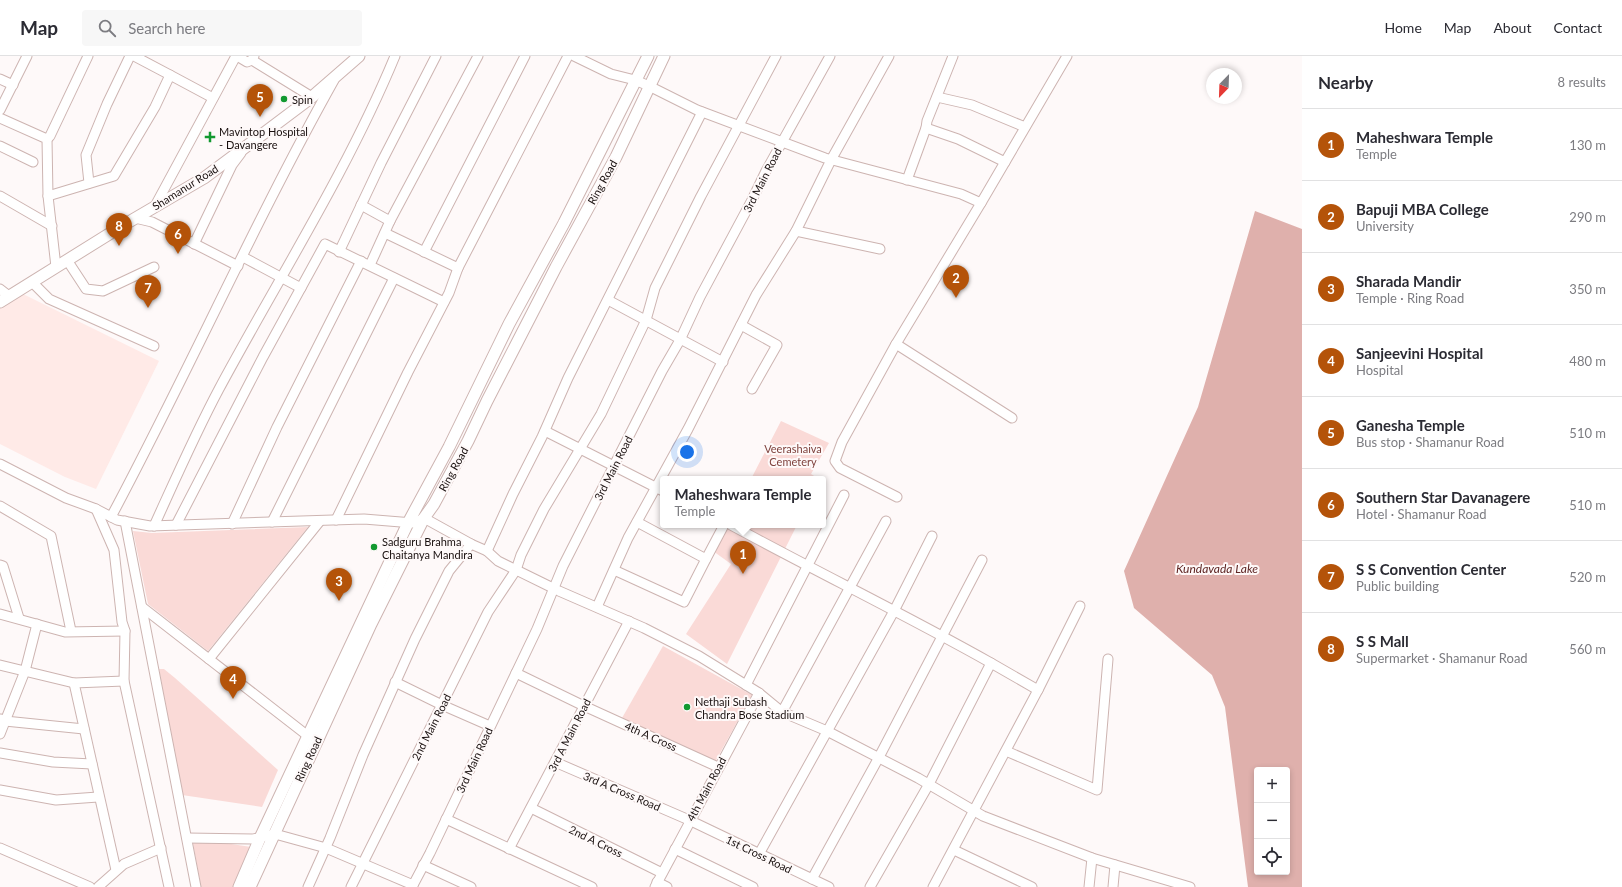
<!DOCTYPE html>
<html lang="en">
<head>
<meta charset="utf-8">
<style>
  :root { --surface:#fff; --page:#f7f7f7; --text:#2b2b33; --muted:#7c7c81; --line:#e1e1e2; --accent:#b45309 }
  body { margin:0; font-family:Lato,sans-serif; background:var(--page); color:var(--text) }
  .controls { position:absolute; right:12px; bottom:12px; display:grid; overflow:hidden; border-radius:4px; box-shadow:0 2px 6px #0003 }
  .controls button { width:36px; height:36px; display:grid; place-items:center; padding:0; border:0; border-bottom:1px solid var(--line); background:var(--surface); color:var(--text); font:20px sans-serif }
  .compass { position:absolute; left:1206px; top:12px; width:36px; height:36px; border-radius:50%; background:var(--surface); box-shadow:0 2px 6px #0003; rotate:203deg }
  .you { position:absolute; left:687px; top:396px; width:14px; height:14px; margin:-10px; border:3px solid #fff; border-radius:50%; background:#1a73e8; box-shadow:0 0 0 6px #1a73e833 }
  .badge { display:grid; place-items:center; width:26px; height:26px; border-radius:50%; background:var(--accent); color:#fff; font-size:13px; font-weight:700 }
  .pin { position:absolute; translate:-50% -33px; filter:drop-shadow(0 1px 2px #0008) }
  .pin::after { content:''; position:absolute; top:21px; width:14px; height:12px; background:inherit; clip-path:polygon(0 0,100% 0,50% 100%) }
  .popup { position:absolute; left:660px; top:420px; width:166px; height:52px; box-sizing:border-box; display:grid; place-content:center; border-radius:4px; background:var(--surface); filter:drop-shadow(0 1px 3px #0005); font-size:13px; white-space:nowrap; color:var(--muted) }
  .popup b { font-size:15px; color:var(--text) }
  .popup::after { content:''; position:absolute; left:50%; top:100%; margin-left:-8px; border:8px solid transparent; border-top-color:var(--surface) }
  .list { margin:0; padding:0; list-style:none }
  h2 { display:flex; justify-content:space-between; align-items:center; height:52px; margin:0; padding:0 16px; font-size:17px }
  h2 small { font-size:13px; font-weight:400; color:var(--muted) }
  .list li { display:grid; grid-template-columns:26px 1fr auto; gap:12px; align-items:center; box-sizing:border-box; height:72px; padding:0 16px; border-top:1px solid var(--line) }
  .list b { display:block; font-size:15px; white-space:nowrap }
  .list p { margin:0; font-size:13px; white-space:nowrap; color:var(--muted) }
  .list em { font-size:13px; font-style:normal; color:var(--muted) }
  .icon { flex:none; width:22px; height:22px; fill:none; stroke:currentColor; stroke-width:2; stroke-linecap:round; stroke-linejoin:round }
  .map { position:relative; flex:none; width:1302px; height:831px; overflow:hidden }
  header { display:flex; align-items:center; gap:24px; box-sizing:border-box; height:56px; padding:0 20px; background:var(--surface); border-bottom:1px solid var(--line) }
  header strong { font-size:19px }
  nav { display:flex; gap:22px; margin-inline-start:auto; font-size:14px }
  .search { width:280px; height:36px; background:var(--page); display:flex; align-items:center; gap:10px; box-sizing:border-box; padding:0 14px; border-radius:4px; color:var(--muted); font-size:15px }
  main { display:flex }
  aside { flex:1; background:var(--surface) }
  .map>svg:first-child { display:block }
</style>
</head>
<body>
<header>
<strong>Map</strong>
<div class="search"><svg class="icon" aria-label="search" viewBox="0 0 24 24"><circle cx="10" cy="10" r="6"/><path d="M15 15l6 6"/></svg>Search here</div>
<nav><a>Home</a><a>Map</a><a>About</a><a>Contact</a></nav>
</header>
<main>
<div class="map">
<svg width="1302" height="831" viewBox="0 0 1302 831">
  <rect width="100%" height="100%" fill="#fef9f9"/>
  <!-- built -->
  <polygon fill="#ffeae7" points="23,238 159,305 96,433 65,421 0,388 0,252"/>
  <!-- green -->
  <g fill="#fadad7">
    <polygon points="781,365 829,387 811,418 819,423 751,423"/>
    <polygon points="727,469 797,469 727,608 686,578 731,508 713,495"/>
    <polygon points="308,471 208,595 148,548 133,475 152,477"/>
    <polygon points="663,590 752,639 715,706 622,662"/>
    <polygon points="159,613 164,613 175,622 278,714 262,751 182,739"/>
    <polygon points="192,782 251,791 233,831 201,831"/>
  </g>
  <!-- water -->
  <path fill="#dfb0ac" fill-rule="evenodd" d="M1255 155 1302 173V831H1248L1225 651 1212 619 1134 552 1124 515 1198 351ZM1257 714H1287V816H1257Z"/>
  <g fill="none" stroke-linecap="round" stroke-linejoin="round">
    <defs>
      <g id="minor">
        <polyline points="237,0 247,6 252,4 254,0"/>
        <polyline points="574,0 611,18 635,24 649,30 697,54 825,102 961,138 981,147 1067,0"/>
        <polyline points="252,4 312,41"/>
        <polyline points="170,19 213,42"/>
        <polyline points="0,23 13,29"/>
        <polyline points="937,41 972,49 1025,71"/>
        <polyline points="0,54 27,0"/>
        <polyline points="0,62 47,83 48,140 56,211"/>
        <polyline points="926,72 958,83 1005,106"/>
        <polyline points="47,83 50,80 88,0"/>
        <polyline points="0,90 33,106"/>
        <polyline points="907,124 926,72 927,65 953,0"/>
        <polyline points="89,127 86,99 107,48 130,0"/>
        <polyline points="0,140 52,170"/>
        <polyline points="48,140 114,120 155,51 170,19 134,0"/>
        <polyline points="361,149 390,165"/>
        <polyline points="155,150 236,0"/>
        <polyline points="135,162 152,166 238,210"/>
        <polyline points="796,175 880,193"/>
        <polyline points="385,177 458,212"/>
        <polyline points="194,188 232,109 241,97"/>
        <polyline points="339,196 381,107 436,0"/>
        <polyline points="424,196 525,0"/>
        <polyline points="243,201 301,232"/>
        <polyline points="67,204 86,233 103,235 154,211"/>
        <polyline points="370,209 390,165 478,0"/>
        <polyline points="32,226 49,243 154,290"/>
        <polyline points="0,233 9,240"/>
        <polyline points="608,244 723,306"/>
        <polyline points="741,269 777,289 752,333"/>
        <polyline points="896,288 1012,362"/>
        <polyline points="545,375 663,435"/>
        <polyline points="0,408 66,442 96,453 117,464 150,470 364,463 413,467 424,462 471,488 487,495 498,505 559,535 644,572 699,600 759,637 782,656 827,675 918,722 983,760 1092,802 1190,831"/>
        <polyline points="897,441 840,412 835,405 842,386 896,288 981,147"/>
        <polyline points="0,450 51,480 71,575"/>
        <polyline points="96,453 114,494 122,566 125,575 124,625 169,831"/>
        <path d="M111 461C188 317 254 167 334 24"/>
        <polyline points="336,464 408,316 449,237 458,212 568,0"/>
        <polyline points="125,465 196,831"/>
        <polyline points="272,466 394,222"/>
        <polyline points="232,468 277,371 361,205"/>
        <polyline points="176,469 263,301 325,188 444,246"/>
        <path d="M731 469C817 516 906 559 991 607"/>
        <path d="M154 470C175 424 195 378 219 333 278 223 347 116 395 0"/>
        <polyline points="487,495 513,438 542,381 568,322 702,56"/>
        <polyline points="706,503 724,469"/>
        <polyline points="0,509 3,510 19,562"/>
        <polyline points="614,514 684,546 706,503 637,466"/>
        <polyline points="142,551 308,680"/>
        <polyline points="597,551 628,482 688,373 756,239 796,175 831,104 889,0"/>
        <polyline points="0,558 65,576 125,575"/>
        <polyline points="209,603 320,465"/>
        <polyline points="0,609 74,627 124,625"/>
        <polyline points="516,617 584,650 718,711"/>
        <polyline points="395,626 442,649 490,670"/>
        <polyline points="74,627 116,814"/>
        <polyline points="746,629 844,439"/>
        <polyline points="1038,634 1080,550"/>
        <polyline points="782,656 886,465"/>
        <polyline points="1,663 5,665 84,673"/>
        <polyline points="0,678 25,615 37,568"/>
        <polyline points="1006,695 1097,734 1108,603"/>
        <polyline points="0,697 53,706 92,708"/>
        <polyline points="555,706 689,764 829,831"/>
        <polyline points="0,734 56,744 98,741"/>
        <polyline points="531,752 662,817"/>
        <polyline points="446,763 592,831"/>
        <polyline points="187,782 253,783 275,778 326,792 413,829"/>
        <polyline points="0,792 90,831"/>
        <polyline points="509,793 629,565"/>
        <polyline points="675,793 753,831"/>
        <polyline points="954,794 1032,831"/>
        <polyline points="759,798 894,555 932,480"/>
        <polyline points="423,809 471,831"/>
        <polyline points="812,823 878,703 982,504"/>
        <polyline points="657,826 667,831"/>
        <polyline points="98,831 124,808 161,792"/>
        <polyline points="308,831 330,782 363,699 415,583 449,515 471,488"/>
        <polyline points="351,831 488,556 516,514 521,499 544,453 601,358 646,264 655,232 701,140 776,0"/>
        <polyline points="412,831 430,797 537,573 563,510 662,315 680,284 700,241 752,144 766,115 830,0"/>
        <polyline points="655,831 759,637"/>
        <polyline points="870,831 929,728 991,607 1038,634 933,831"/>
        <polyline points="1089,831 1092,802"/>
        <polyline points="1113,831 1115,809"/>
      </g>
      <g id="major">
        <polyline points="0,246 122,170 204,122 312,41 359,0"/>
        <polyline points="239,831 260,782 408,467 449,391 509,268 564,167 648,0"/>
        <polyline points="250,831 371,568 424,462 434,448 468,385 487,345 556,211 616,101 664,0"/>
      </g>
    </defs>
    <!-- minor casing -->
    <use href="#minor" stroke="#cdb4b1" stroke-width="11"/>
    <!-- major casing -->
    <use href="#major" stroke="#cdb4b1" stroke-width="13"/>
    <!-- minor -->
    <use href="#minor" stroke="#fff" stroke-width="9"/>
    <!-- major -->
    <use href="#major" stroke="#fff" stroke-width="11"/>
  </g>
  <!-- markers -->
  <g fill="#129930" stroke="#fef9f9" stroke-width="1.5">
    <circle cx="284" cy="43" r="4"/>
    <path d="M208 75h4v4h4v4h-4v4h-4v-4h-4v-4h4z"/>
    <circle cx="374" cy="491" r="4"/>
    <circle cx="687" cy="651" r="4"/>
  </g>
  <g text-anchor="middle" dominant-baseline="central" stroke-width="4" stroke-linejoin="round" paint-order="stroke">
    <!-- poi labels -->
    <g font-size="11" fill="#19100f" stroke="#fef9f9" text-anchor="start">
      <text x="292" y="43">Spin</text>
      <text x="219" y="75">Mavintop Hospital<tspan x="219" dy="13">- Davangere</tspan></text>
      <text x="382" y="485">Sadguru Brahma<tspan x="382" dy="13">Chaitanya Mandira</tspan></text>
      <text x="695" y="645">Nethaji Subash<tspan x="695" dy="13">Chandra Bose Stadium</tspan></text>
    </g>
    <!-- street labels -->
    <g font-size="11" fill="#19100f" stroke="#fef9f9">
      <text transform="translate(762 124) rotate(-63)">3rd Main Road</text>
      <text transform="translate(602 126) rotate(-61)">Ring Road</text>
      <text transform="translate(185 131) rotate(-32)">Shamanur Road</text>
      <text transform="translate(613 412) rotate(-63)">3rd Main Road</text>
      <text transform="translate(453 413) rotate(-61)">Ring Road</text>
      <text transform="translate(431 671) rotate(-63)">2nd Main Road</text>
      <text transform="translate(569 679) rotate(-63)">3rd A Main Road</text>
      <text transform="translate(651 680) rotate(24)">4th A Cross</text>
      <text transform="translate(308 703) rotate(-65)">Ring Road</text>
      <text transform="translate(474 704) rotate(-65)">3rd Main Road</text>
      <text transform="translate(706 733) rotate(-62)">4th Main Road</text>
      <text transform="translate(622 735) rotate(23)">3rd A Cross Road</text>
      <text transform="translate(596 785) rotate(26)">2nd A Cross</text>
      <text transform="translate(759 798) rotate(26)">1st Cross Road</text>
    </g>
    <!-- park labels -->
    <g font-size="11" fill="#7f423d" stroke="#fef9f9">
      <text x="793" y="392">Veerashaiva<tspan x="793" dy="13">Cemetery</tspan></text>
    </g>
    <!-- water labels -->
    <g font-size="12" font-style="italic" fill="#5e2422" stroke="#fef9f9">
      <text x="1217" y="512">Kundavada Lake</text>
    </g>
  </g>
</svg>
<div class="controls">
<button>+</button>
<button>−</button>
<button><svg class="icon" aria-label="locate" viewBox="0 0 24 24"><circle cx="12" cy="12" r="6"/><path d="M12 2v4M12 18v4M2 12h4M18 12h4"/></svg></button>
</div>
<svg class="compass" viewBox="-18 -18 36 36"><path d="M0-13l5 13h-10z" fill="#e53935"/><path d="M0 13l5-13h-10z" fill="#7c7c81"/></svg>
<div class="you"></div>
<div class="pin badge" style="left:743px;top:518px">1</div>
<div class="popup"><b>Maheshwara Temple</b>Temple</div>
<div class="pin badge" style="left:956px;top:242px">2</div>
<div class="pin badge" style="left:339px;top:545px">3</div>
<div class="pin badge" style="left:233px;top:643px">4</div>
<div class="pin badge" style="left:260px;top:61px">5</div>
<div class="pin badge" style="left:178px;top:198px">6</div>
<div class="pin badge" style="left:148px;top:252px">7</div>
<div class="pin badge" style="left:119px;top:190px">8</div>
</div>
<aside>
<h2>Nearby<small>8 results</small></h2>
<ul class="list">
<li><span class="badge">1</span><div><b>Maheshwara Temple</b><p>Temple</p></div><em>130 m</em></li>
<li><span class="badge">2</span><div><b>Bapuji MBA College</b><p>University</p></div><em>290 m</em></li>
<li><span class="badge">3</span><div><b>Sharada Mandir</b><p>Temple · Ring Road</p></div><em>350 m</em></li>
<li><span class="badge">4</span><div><b>Sanjeevini Hospital</b><p>Hospital</p></div><em>480 m</em></li>
<li><span class="badge">5</span><div><b>Ganesha Temple</b><p>Bus stop · Shamanur Road</p></div><em>510 m</em></li>
<li><span class="badge">6</span><div><b>Southern Star Davanagere</b><p>Hotel · Shamanur Road</p></div><em>510 m</em></li>
<li><span class="badge">7</span><div><b>S S Convention Center</b><p>Public building</p></div><em>520 m</em></li>
<li><span class="badge">8</span><div><b>S S Mall</b><p>Supermarket · Shamanur Road</p></div><em>560 m</em></li>
</ul>
</aside>
</main>
</body>
</html>
